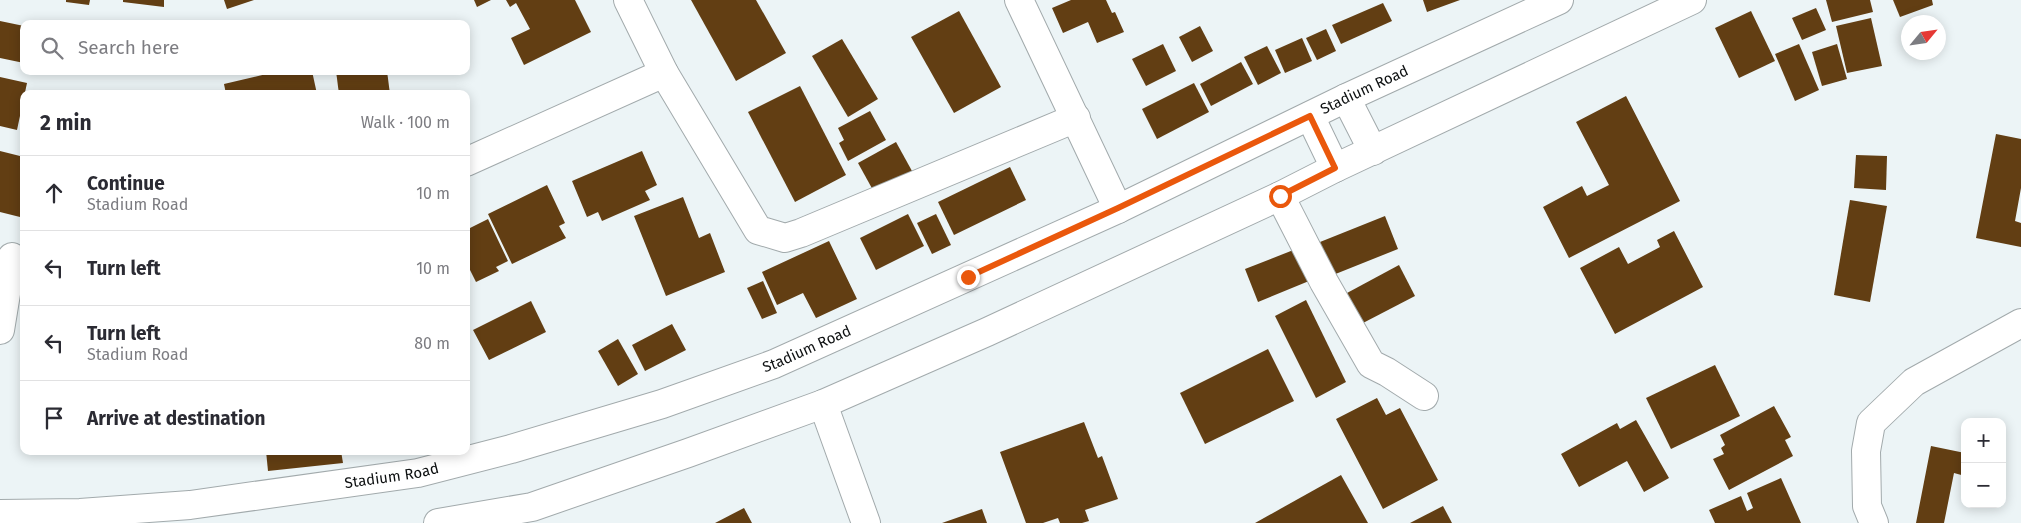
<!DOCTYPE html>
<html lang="en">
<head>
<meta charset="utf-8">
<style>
  :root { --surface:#fff; --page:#f7f7f7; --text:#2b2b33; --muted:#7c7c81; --line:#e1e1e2 }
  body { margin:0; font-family:"Fira Sans",sans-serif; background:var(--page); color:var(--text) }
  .controls { position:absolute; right:15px; bottom:15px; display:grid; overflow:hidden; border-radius:10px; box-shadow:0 2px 12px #0003 }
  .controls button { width:45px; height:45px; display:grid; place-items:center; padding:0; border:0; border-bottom:1px solid var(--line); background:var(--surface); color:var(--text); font:25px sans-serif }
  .compass { position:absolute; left:1901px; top:15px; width:45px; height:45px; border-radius:50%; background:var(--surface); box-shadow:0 2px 12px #0003; rotate:61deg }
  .stop { position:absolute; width:15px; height:15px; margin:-11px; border:4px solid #ea580c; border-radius:50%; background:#fff }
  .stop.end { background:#ea580c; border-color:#fff; box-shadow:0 1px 5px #0008 }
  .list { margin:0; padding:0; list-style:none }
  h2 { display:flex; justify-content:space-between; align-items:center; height:65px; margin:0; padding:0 20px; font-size:21px }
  h2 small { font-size:16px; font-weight:400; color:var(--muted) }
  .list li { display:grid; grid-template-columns:32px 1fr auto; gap:15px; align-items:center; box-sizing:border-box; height:75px; padding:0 20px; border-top:1px solid var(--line) }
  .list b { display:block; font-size:19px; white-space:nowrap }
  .list p { margin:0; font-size:16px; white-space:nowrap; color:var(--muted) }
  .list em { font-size:16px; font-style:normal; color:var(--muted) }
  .icon { flex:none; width:28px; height:28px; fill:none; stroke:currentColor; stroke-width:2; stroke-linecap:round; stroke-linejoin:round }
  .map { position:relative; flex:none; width:2021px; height:523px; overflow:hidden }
  .search { position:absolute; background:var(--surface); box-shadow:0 2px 12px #0003; left:20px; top:20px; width:450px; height:55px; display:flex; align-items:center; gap:12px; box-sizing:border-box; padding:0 18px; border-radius:10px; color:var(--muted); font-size:19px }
  .panel { position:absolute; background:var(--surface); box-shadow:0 2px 12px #0003; left:20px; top:90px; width:450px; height:365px; border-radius:10px }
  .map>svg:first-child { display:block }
</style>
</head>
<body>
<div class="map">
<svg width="2021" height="523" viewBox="0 0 2021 523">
  <rect width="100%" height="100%" fill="#ecf4f6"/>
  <!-- building -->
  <g fill="#623e13">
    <polygon points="66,0 90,0 89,5 66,2"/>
    <polygon points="123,0 164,0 164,7 123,2"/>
    <polygon points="224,0 254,0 227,9"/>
    <polygon points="474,0 491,0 477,7"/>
    <polygon points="506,0 575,0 591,32 524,65 511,38 530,29 516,3 510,7"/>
    <polygon points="691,0 756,0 786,53 736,81"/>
    <polygon points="1071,0 1106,0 1112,13 1115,12 1124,32 1097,43 1088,22 1063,33 1052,8"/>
    <polygon points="1423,0 1460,0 1427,12"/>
    <polygon points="1826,0 1870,0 1873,12 1832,22"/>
    <polygon points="1893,0 1932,0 1933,5 1900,17"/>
    <polygon points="1383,3 1392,21 1341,44 1332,25"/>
    <polygon points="1816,8 1826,30 1802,40 1792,18"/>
    <polygon points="959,11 1001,87 954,113 911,37"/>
    <polygon points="1751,11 1775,61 1739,78 1715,28"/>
    <polygon points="1871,18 1882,66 1847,73 1836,26"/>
    <polygon points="0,21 24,26 24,63 0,58"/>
    <polygon points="1200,26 1213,51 1192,62 1179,37"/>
    <polygon points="1326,29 1336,51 1317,60 1306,38"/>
    <polygon points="1302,38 1312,61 1285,73 1275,50"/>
    <polygon points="842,39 878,99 848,117 812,56"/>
    <polygon points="1163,44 1176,71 1146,86 1132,59"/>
    <polygon points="1799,44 1819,90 1795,101 1775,54"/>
    <polygon points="1837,44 1847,79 1822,86 1812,52"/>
    <polygon points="1267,46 1281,73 1258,85 1244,57"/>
    <polygon points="1241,62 1253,84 1211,106 1200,84"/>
    <polygon points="279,71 312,71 317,94 226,94 224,84"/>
    <polygon points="336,71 387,71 390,94 339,94"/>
    <polygon points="0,77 27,83 17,130 0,126"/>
    <polygon points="1194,83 1209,112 1157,139 1142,109"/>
    <polygon points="800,86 846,175 795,202 748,112"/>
    <polygon points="1626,96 1680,201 1569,258 1543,207 1582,186 1587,196 1609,185 1576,122"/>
    <polygon points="870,111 886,140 848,161 839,143 844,140 838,128"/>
    <polygon points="1996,134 2021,139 2021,188 2015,221 2021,223 2021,247 1976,238"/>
    <polygon points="896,142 912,171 874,192 858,163"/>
    <polygon points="0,151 24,157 24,218 0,212"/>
    <polygon points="642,151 657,185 645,191 650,200 602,221 598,212 587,217 572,181"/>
    <polygon points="1856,155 1887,156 1886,190 1854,188"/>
    <polygon points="1010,167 1026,200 954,235 938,202"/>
    <polygon points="547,185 565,223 559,226 566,238 512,264 488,214"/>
    <polygon points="683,197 699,238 710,233 725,272 666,296 634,216"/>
    <polygon points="1850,200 1887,206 1870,302 1834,295"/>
    <polygon points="908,214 924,246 876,270 860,238"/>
    <polygon points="936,214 951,245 932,254 917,223"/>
    <polygon points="1385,216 1398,249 1333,275 1320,242"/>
    <polygon points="488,219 508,261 496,267 499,271 476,282 466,262 466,230"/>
    <polygon points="1674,231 1703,287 1615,334 1580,268 1619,247 1628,264 1660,247 1657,240"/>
    <polygon points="829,241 857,299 816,318 803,293 777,305 762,272"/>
    <polygon points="1296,249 1309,281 1258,302 1245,269"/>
    <polygon points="1399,265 1415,296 1363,323 1347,293"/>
    <polygon points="763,281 777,313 762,319 747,288"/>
    <polygon points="1306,300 1346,382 1316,398 1275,316"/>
    <polygon points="531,301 546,332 489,360 473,330"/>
    <polygon points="672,324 686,350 645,371 632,345"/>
    <polygon points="618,339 638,374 618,386 598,351"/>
    <polygon points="1268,349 1294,401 1205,444 1180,393"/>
    <polygon points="1715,365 1740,416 1671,449 1646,398"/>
    <polygon points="1377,398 1386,415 1400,408 1438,480 1383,509 1336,419"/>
    <polygon points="1774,406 1791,437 1785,440 1793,456 1729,490 1713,459 1724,454 1721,448 1725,445 1720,435"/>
    <polygon points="1636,420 1669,478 1644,492 1627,461 1579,487 1561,454 1617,423 1620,429"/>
    <polygon points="1084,422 1098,458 1102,456 1118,499 1085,510 1089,521 1082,523 1060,523 1058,518 1043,523 1026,523 1000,452"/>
    <polygon points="1931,446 1965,453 1965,476 1954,473 1944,523 1916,523"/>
    <polygon points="266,451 341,451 343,463 268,471"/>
    <polygon points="1341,475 1368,523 1255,523"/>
    <polygon points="1781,478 1801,523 1715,523 1709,510 1741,496 1747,511 1753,508 1747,493"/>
    <polygon points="1443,506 1452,523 1410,523"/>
    <polygon points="744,508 752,523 715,523"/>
    <polygon points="982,509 987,523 942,523"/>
  </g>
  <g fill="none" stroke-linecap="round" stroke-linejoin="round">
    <defs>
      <g id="minor">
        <polyline points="628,0 664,73 758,230 785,238 801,233 1076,118"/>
        <polyline points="1019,0 1118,209"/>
        <polyline points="466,162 664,73"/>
        <polyline points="1280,196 1324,282 1371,364 1387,372 1424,396"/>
        <polyline points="0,330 12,257"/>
        <polyline points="823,404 866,523"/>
        <polyline points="1874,523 1867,506 1866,451 1871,423 1914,382 2021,323"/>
      </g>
      <g id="primary">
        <polyline points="1346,98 1373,151"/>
        <polyline points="1310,116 1335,168"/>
        <path id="s1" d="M0 514 80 513 190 505 418 473 511 449 662 404 774 364 1118 209 1346 98 1559 0"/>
        <polyline points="438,523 532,507 688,453 823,404 987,332 1280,196 1335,168 1692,0"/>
      </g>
    </defs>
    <!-- minor casing -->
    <use href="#minor" stroke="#a2aaac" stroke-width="30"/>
    <!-- primary casing -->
    <use href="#primary" stroke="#a2aaac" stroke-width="30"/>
    <!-- minor -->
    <use href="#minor" stroke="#fff" stroke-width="28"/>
    <!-- primary -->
    <use href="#primary" stroke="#fff" stroke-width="28"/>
  </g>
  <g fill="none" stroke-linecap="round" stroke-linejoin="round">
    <!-- route -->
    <polyline stroke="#ea580c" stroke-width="6" points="968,277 1118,208 1310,116 1335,168 1280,196"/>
  </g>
  <g text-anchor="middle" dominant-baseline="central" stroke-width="5" stroke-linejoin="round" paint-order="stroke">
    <!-- street labels -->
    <g font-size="15" fill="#0d1011" stroke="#ecf4f6">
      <text stroke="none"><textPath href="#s1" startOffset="1444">Stadium Road</textPath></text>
      <text stroke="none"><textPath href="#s1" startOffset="829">Stadium Road</textPath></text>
      <text stroke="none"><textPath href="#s1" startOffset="394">Stadium Road</textPath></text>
    </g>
  </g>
</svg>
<div class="controls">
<button>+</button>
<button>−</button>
</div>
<svg class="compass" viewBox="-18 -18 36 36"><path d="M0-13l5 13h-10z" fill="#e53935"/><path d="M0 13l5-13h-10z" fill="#7c7c81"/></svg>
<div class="stop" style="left:1280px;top:196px"></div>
<div class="stop end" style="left:968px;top:277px"></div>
<div class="search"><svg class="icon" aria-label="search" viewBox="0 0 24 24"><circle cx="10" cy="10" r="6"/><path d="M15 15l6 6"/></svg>Search here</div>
<section class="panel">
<h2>2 min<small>Walk · 100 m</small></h2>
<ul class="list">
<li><svg class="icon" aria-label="ahead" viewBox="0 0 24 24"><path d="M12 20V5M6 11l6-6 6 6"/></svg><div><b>Continue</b><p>Stadium Road</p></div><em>10 m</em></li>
<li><svg class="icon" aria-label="left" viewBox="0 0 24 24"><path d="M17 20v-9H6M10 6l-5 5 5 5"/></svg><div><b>Turn left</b></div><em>10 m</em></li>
<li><svg class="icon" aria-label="left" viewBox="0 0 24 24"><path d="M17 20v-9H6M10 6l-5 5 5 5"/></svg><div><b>Turn left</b><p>Stadium Road</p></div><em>80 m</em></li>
<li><svg class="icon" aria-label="arrive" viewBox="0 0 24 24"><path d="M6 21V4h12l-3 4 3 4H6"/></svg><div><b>Arrive at destination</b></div></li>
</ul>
</section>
</div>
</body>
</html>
